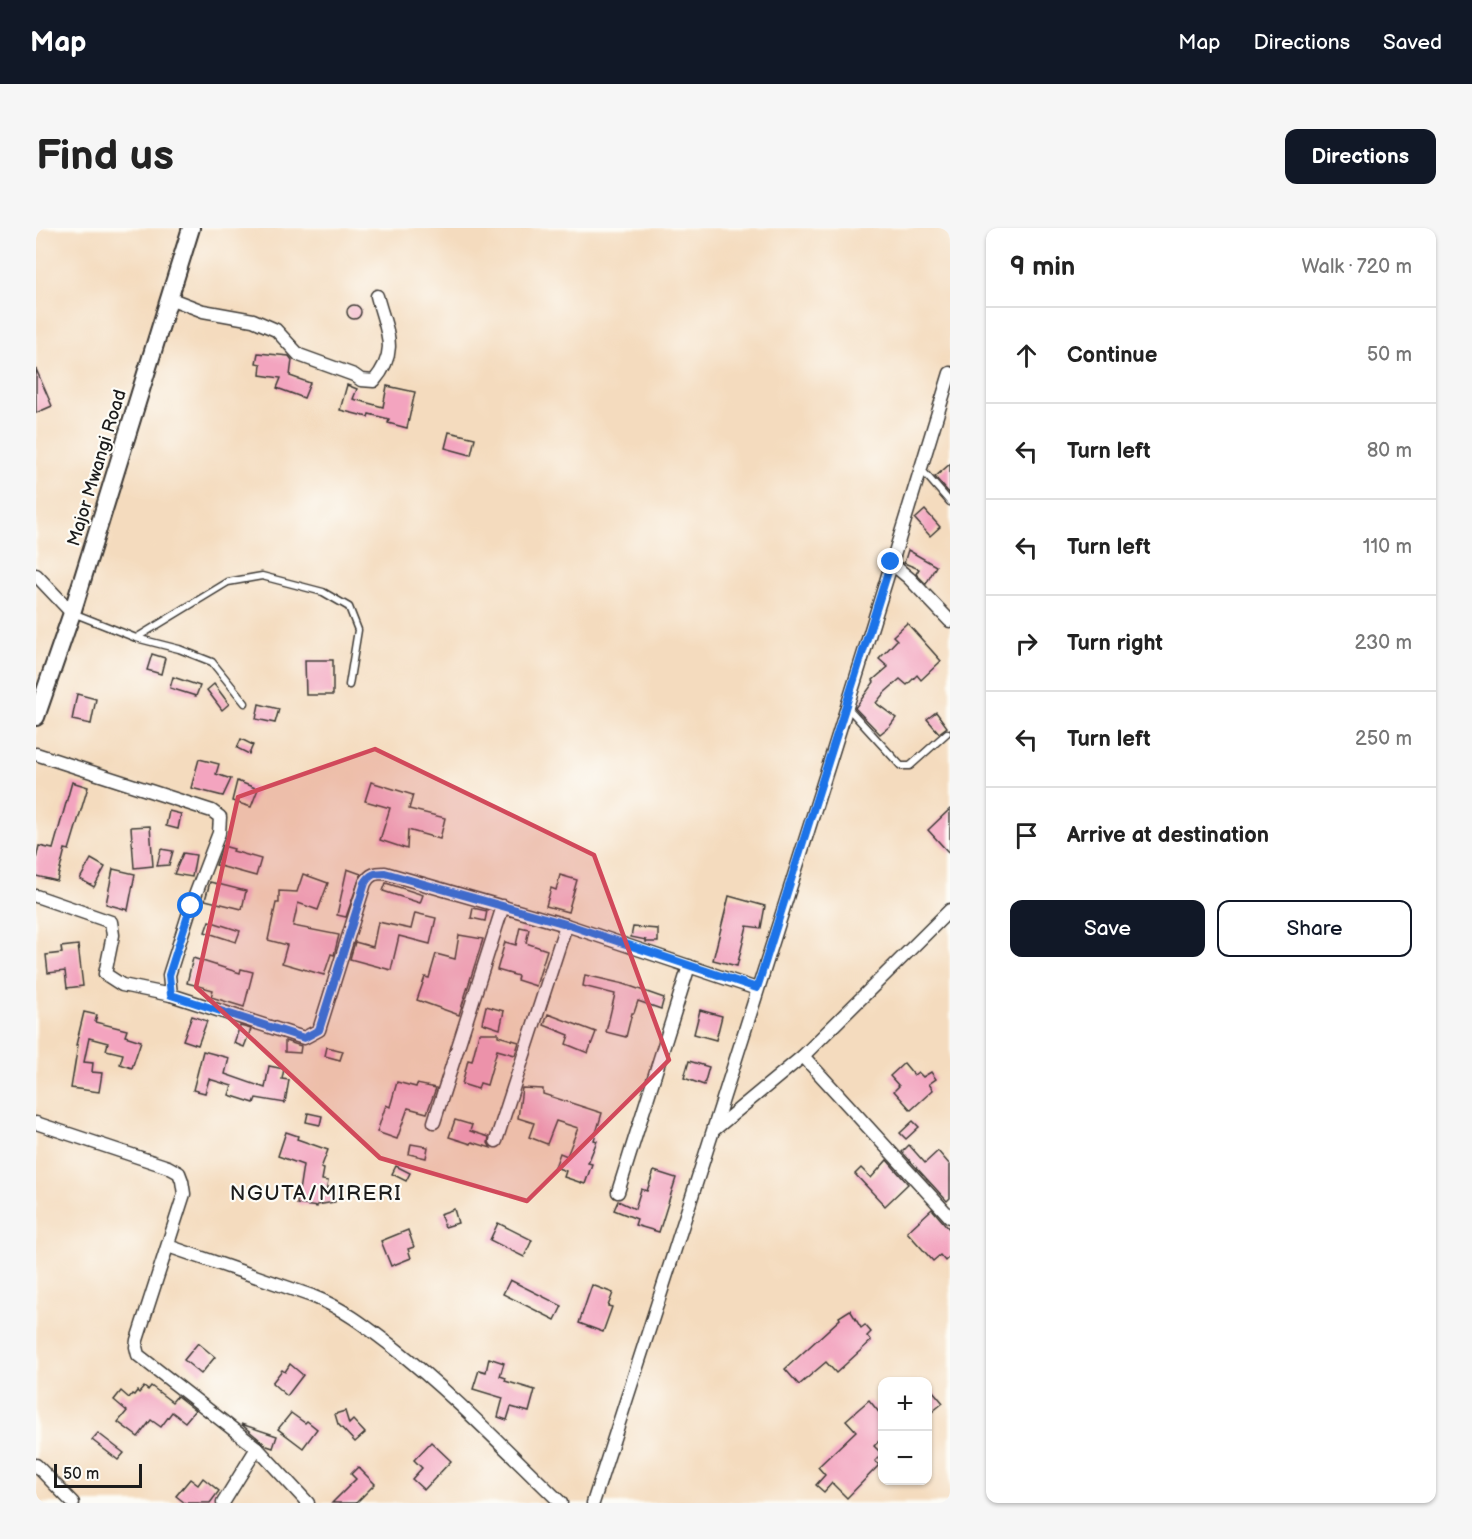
<!DOCTYPE html>
<html lang="en">
<head>
<meta charset="utf-8">
<style>
  :root { --surface:#fff; --page:#f6f6f6; --text:#222; --muted:#767676; --line:#e0e0e0; --accent:#111827 }
  body { margin:0; font-family:"Balsamiq Sans",sans-serif; background:var(--page); color:var(--text) }
  .controls { position:absolute; right:18px; bottom:18px; display:grid; overflow:hidden; border-radius:12px; box-shadow:0 2px 4px #0004 }
  .controls button { width:54px; height:54px; display:grid; place-items:center; padding:0; border:0; border-bottom:2px solid var(--line); background:var(--surface); color:var(--text); font:30px sans-serif }
  .scale { position:absolute; left:18px; bottom:15px; width:88px; box-sizing:border-box; padding-left:6px; border:3px solid #1c1c1c; border-top:0; font-size:16px; line-height:21px; white-space:nowrap; color:#1c1c1c; -webkit-text-stroke:4px #fdfcf7; paint-order:stroke }
  .stop { position:absolute; width:18px; height:18px; margin:-14px; border:4px solid #1a73e8; border-radius:50%; background:#fff }
  .stop.end { background:#1a73e8; border-color:#fff; box-shadow:0 2px 6px #0008 }
  .list { margin:0; padding:0; list-style:none }
  h2 { display:flex; justify-content:space-between; align-items:center; height:78px; margin:0; padding:0 24px; font-size:26px }
  h2 small { font-size:20px; font-weight:400; color:var(--muted) }
  .list li { display:grid; grid-template-columns:39px 1fr auto; gap:18px; align-items:center; box-sizing:border-box; height:96px; padding:0 24px; border-top:2px solid var(--line) }
  .list b { display:block; font-size:22px; white-space:nowrap }
  .list em { font-size:20px; font-style:normal; color:var(--muted) }
  .actions { display:flex; gap:12px; padding:18px 24px }
  .actions a { flex:1; padding:14px 0; border:2px solid var(--accent); border-radius:12px; text-align:center; font-size:21px; color:var(--accent) }
  .actions .main { background:var(--accent); color:#fff }
  .icon { flex:none; width:33px; height:33px; fill:none; stroke:currentColor; stroke-width:2; stroke-linecap:round; stroke-linejoin:round }
  .map { position:relative; flex:none; width:914px; height:1275px; overflow:hidden; border-radius:12px }
  header { display:flex; align-items:center; gap:36px; box-sizing:border-box; height:84px; padding:0 30px; background:var(--accent); color:#fff }
  header strong { font-size:28px }
  nav { display:flex; gap:33px; margin-inline-start:auto; font-size:21px }
  .intro { display:flex; align-items:center; justify-content:space-between; box-sizing:border-box; height:144px; padding:0 36px }
  h1 { margin:0; font-size:42px }
  .button { padding:15px 27px; border-radius:12px; background:var(--accent); color:#fff; font-size:21px; font-weight:700 }
  main { display:flex; gap:36px; padding:0 36px }
  aside { flex:1; background:var(--surface); border-radius:12px; box-shadow:0 2px 4px #0004 }
  .map>svg:first-child { display:block }
</style>
</head>
<body>
<header>
<strong>Map</strong>
<nav><a>Map</a><a>Directions</a><a>Saved</a></nav>
</header>
<div class="intro"><h1>Find us</h1><a class="button">Directions</a></div>
<main>
<div class="map">
<svg width="914" height="1275" viewBox="0 0 914 1275">
  <rect width="100%" height="100%" fill="#fdfcf7"/>
  <filter id="ink" filterUnits="userSpaceOnUse"><feTurbulence type="fractalNoise" baseFrequency=".0167" numOctaves="2"/><feDisplacementMap in="SourceGraphic" scale="12" xChannelSelector="R" yChannelSelector="G"/><feConvolveMatrix kernelMatrix="1 2 1 2 8 2 1 2 1" color-interpolation-filters="sRGB"/></filter>
  <filter id="wash" filterUnits="userSpaceOnUse"><feTurbulence type="fractalNoise" baseFrequency=".008" numOctaves="4" result="noise"/><feDisplacementMap in="SourceGraphic" scale="24" xChannelSelector="R" yChannelSelector="G"/><feGaussianBlur stdDeviation="1.35" result="paint"/><feColorMatrix in="noise" values="0 0 0 0 0 0 0 0 0 0 0 0 0 0 0 0 0 1.4 0 .05"/><feComposite in="paint" operator="in"/></filter>
  <g filter="url(#wash)">
    <rect width="100%" height="100%" fill="#f4dbbe"/>
    <g id="blocks">
      <!-- building -->
      <g fill="#f3a4bf">
        <circle cx="318" cy="84" r="7"/>
        <polygon points="222,125 253,128 256,132 254,148 274,155 268,170 241,160 245,150 224,147 225,136 220,135"/>
        <polygon points="0,141 16,178 0,185"/>
        <polygon points="311,157 321,161 317,171 347,179 351,158 379,164 371,200 352,195 353,191 333,186 332,189 304,182"/>
        <polygon points="413,204 439,210 435,227 409,220"/>
        <polygon points="914,236 914,266 899,249"/>
        <polygon points="889,282 904,299 894,308 879,291"/>
        <polygon points="872,322 900,338 890,356 880,346 883,341 868,335"/>
        <polygon points="871,395 905,433 885,452 881,447 871,457 864,451 848,465 840,475 860,490 854,498 844,506 819,480 838,454 837,452 852,439 843,431 861,412 857,408"/>
        <polygon points="116,426 129,430 125,446 111,442"/>
        <polygon points="269,432 297,432 297,467 270,467"/>
        <polygon points="137,449 164,458 160,468 134,460"/>
        <polygon points="178,456 193,476 186,482 171,462"/>
        <polygon points="41,466 60,471 55,496 36,492"/>
        <polygon points="223,476 243,481 239,495 220,491"/>
        <polygon points="900,484 911,499 903,505 891,491"/>
        <polygon points="205,511 217,517 213,526 201,520"/>
        <polygon points="163,531 183,536 180,546 195,551 187,568 155,560"/>
        <polygon points="201,553 222,561 215,579 196,573"/>
        <polygon points="36,554 52,559 33,622 29,621 21,653 0,648 0,631 3,618 17,621"/>
        <polygon points="335,554 377,567 373,581 409,590 404,611 372,602 371,621 344,612 354,580 329,573"/>
        <polygon points="914,581 914,626 892,602"/>
        <polygon points="133,583 145,586 142,601 130,598"/>
        <polygon points="114,598 117,638 98,640 95,599"/>
        <polygon points="187,618 198,621 197,623 225,631 220,648 180,637"/>
        <polygon points="125,621 137,623 133,637 121,638"/>
        <polygon points="147,625 160,627 156,649 138,646"/>
        <polygon points="55,631 69,639 58,659 44,651"/>
        <polygon points="77,641 99,646 92,682 70,676"/>
        <polygon points="311,641 325,646 310,689 301,687"/>
        <polygon points="267,646 292,655 282,682 262,675 257,698 303,707 298,727 295,726 288,747 246,735 251,717 232,712 240,675 243,675 243,663 261,664"/>
        <polygon points="524,647 541,652 532,684 510,678 515,660 520,662"/>
        <polygon points="174,654 210,663 206,681 169,672"/>
        <polygon points="350,655 387,667 384,675 347,663"/>
        <polygon points="693,668 729,678 725,700 711,698 701,738 677,732"/>
        <polygon points="437,680 451,683 449,693 435,690"/>
        <polygon points="379,685 400,690 394,716 363,708 355,742 314,731 319,714 337,719 342,694 375,701"/>
        <polygon points="173,693 204,703 200,714 169,704"/>
        <polygon points="484,699 493,701 490,715 511,722 500,758 481,752 482,748 461,742 469,714 480,717"/>
        <polygon points="597,699 622,701 622,714 610,714 610,712 595,709"/>
        <polygon points="423,707 447,711 423,787 381,772 389,749 393,750 400,726 419,731"/>
        <polygon points="42,717 47,758 31,760 29,743 12,745 10,727 26,725 25,719"/>
        <polygon points="157,730 204,745 205,741 217,744 208,779 175,769 177,762 151,755"/>
        <polygon points="549,747 588,756 628,770 625,781 602,773 598,785 596,785 590,809 570,804 579,766 547,758"/>
        <polygon points="450,778 468,783 464,801 446,795"/>
        <polygon points="664,782 686,788 680,812 658,806"/>
        <polygon points="48,784 61,787 59,794 91,802 89,808 105,813 96,840 84,836 87,826 70,822 72,815 53,810 48,834 57,835 56,844 66,845 63,864 35,860 42,817 40,817"/>
        <polygon points="512,786 560,804 552,825 530,816 533,807 508,797"/>
        <polygon points="156,788 171,793 162,817 147,812"/>
        <polygon points="204,798 215,801 208,819 198,815"/>
        <polygon points="443,805 462,805 462,808 483,814 479,827 461,822 451,857 444,855 442,861 426,856 432,832 436,833"/>
        <polygon points="249,813 265,818 264,825 249,824"/>
        <polygon points="291,819 307,823 304,832 289,828"/>
        <polygon points="167,823 193,830 189,846 229,860 233,838 248,841 246,851 253,852 249,875 220,870 218,875 193,867 196,858 173,851 169,865 157,862"/>
        <polygon points="653,833 673,839 668,857 648,850"/>
        <polygon points="868,835 878,847 882,844 887,849 895,844 900,851 893,856 897,862 875,882 858,863 863,858 854,848"/>
        <polygon points="361,854 380,859 381,856 400,860 391,885 372,880 361,911 341,904 350,877 354,879"/>
        <polygon points="486,860 507,861 507,866 566,885 558,912 561,913 552,935 556,936 549,956 528,949 530,943 519,939 524,925 531,928 542,900 520,893 511,916 493,909 498,895 482,890"/>
        <polygon points="272,885 286,888 284,897 270,894"/>
        <polygon points="419,892 436,897 434,903 453,909 452,915 455,920 436,914 435,916 413,909"/>
        <polygon points="877,893 883,899 870,911 864,905"/>
        <polygon points="250,904 262,908 261,911 292,922 285,940 288,941 286,952 292,953 290,965 298,964 299,974 281,977 281,979 261,976 267,937 242,928"/>
        <polygon points="375,916 392,919 390,930 373,926"/>
        <polygon points="873,917 889,935 902,923 914,937 914,970 911,973 866,924"/>
        <polygon points="851,932 872,956 849,978 819,946 825,940 835,950"/>
        <polygon points="360,938 374,945 370,953 356,946"/>
        <polygon points="618,943 640,950 623,1004 599,997 601,991 578,982 582,973 599,981 605,961 611,963"/>
        <polygon points="418,981 422,995 409,999 404,986"/>
        <polygon points="896,981 914,1002 914,1028 909,1033 904,1027 897,1033 871,1004"/>
        <polygon points="462,995 496,1012 488,1029 454,1012"/>
        <polygon points="372,1002 378,1019 372,1021 375,1030 355,1038 345,1013"/>
        <polygon points="474,1052 526,1078 519,1092 467,1066"/>
        <polygon points="556,1057 577,1065 572,1078 576,1079 567,1104 543,1095"/>
        <polygon points="814,1082 825,1100 829,1097 835,1104 831,1108 835,1113 800,1145 790,1134 763,1157 749,1141 804,1091 803,1089"/>
        <polygon points="162,1115 179,1129 165,1146 148,1132"/>
        <polygon points="453,1130 468,1135 464,1148 470,1150 469,1153 499,1162 493,1184 475,1179 471,1192 462,1189 467,1170 437,1161 443,1142 450,1144"/>
        <polygon points="254,1136 267,1147 251,1168 236,1155 246,1142 249,1144"/>
        <polygon points="891,1156 907,1175 891,1188"/>
        <polygon points="115,1158 136,1174 141,1168 159,1182 149,1194 136,1184 125,1199 115,1192 102,1209 82,1194 91,1183 78,1172 85,1163 93,1170 96,1166 98,1167 101,1163 103,1165 108,1159 112,1162"/>
        <polygon points="833,1172 846,1188 846,1210 838,1218 846,1226 839,1233 843,1237 811,1270 796,1255 788,1264 780,1257 789,1247 782,1239 820,1203 810,1192"/>
        <polygon points="309,1183 313,1196 317,1192 329,1205 319,1214 302,1196 299,1186"/>
        <polygon points="255,1185 269,1195 271,1193 281,1201 267,1220 242,1201"/>
        <polygon points="205,1196 241,1208 237,1220 231,1218"/>
        <polygon points="62,1205 88,1225 82,1232 56,1212"/>
        <polygon points="395,1214 415,1233 388,1262 376,1251 386,1240 378,1232"/>
        <polygon points="322,1239 339,1256 320,1275 296,1275 320,1251 315,1246"/>
        <polygon points="167,1250 183,1263 174,1275 149,1275 140,1268 154,1251 162,1257"/>
      </g>
    </g>
  </g>
  <g filter="url(#ink)">
    <use href="#blocks" fill-opacity="0" stroke="#3c3934" stroke-width="1.5"/>
    <g fill="none" stroke-linecap="round" stroke-linejoin="round">
      <defs>
        <g id="service">
          <polyline points="885,241 914,274"/>
          <polyline points="37,385 100,410 192,354 226,348 287,364 313,379 322,402 313,457"/>
          <polyline points="100,410 143,421 176,434 209,475"/>
          <polyline points="812,480 865,538 874,538 911,505"/>
        </g>
        <g id="minor">
          <path d="M133 70 167 83 217 92 240 102 263 127 318 147 325 152 338 153C364 122 350 103 341 68"/>
          <polyline points="855,335 873,350 914,393"/>
          <polyline points="0,347 36,385"/>
          <path d="M0 526 176 583 184 589 183 605 155 678 133 747 135 767 268 810 283 802 329 655C334 646 339 645 349 645L530 697 721 761"/>
          <polyline points="0,668 75,694 77,707 69,746 86,757 135,767"/>
          <polyline points="767,828 914,989"/>
          <polyline points="398,894 467,678"/>
          <polyline points="0,895 132,939 143,945 146,953 148,966 101,1112 100,1119 102,1127 221,1220 272,1275"/>
          <polyline points="679,901 767,828 914,682"/>
          <polyline points="460,913 530,697"/>
          <polyline points="582,964 653,738"/>
          <path d="M132 1018 276 1068C307 1080 331 1099 357 1119 417 1166 470 1222 525 1275"/>
          <polyline points="0,1237 37,1275"/>
          <polyline points="187,1275 221,1220"/>
          <path d="M557 1275C679 899 799 523 914 145"/>
        </g>
        <polyline id="tertiary" points="0,489 36,385 155,0"/>
      </defs>
      <!-- service casing -->
      <use href="#service" stroke="#3c3934" stroke-width="9"/>
      <!-- minor casing -->
      <use href="#minor" stroke="#3c3934" stroke-width="15"/>
      <!-- tertiary casing -->
      <use href="#tertiary" stroke="#3c3934" stroke-width="20"/>
      <!-- service -->
      <use href="#service" stroke="#fff" stroke-width="6"/>
      <!-- minor -->
      <use href="#minor" stroke="#fff" stroke-width="12"/>
      <!-- tertiary -->
      <use href="#tertiary" stroke="#fff" stroke-width="16"/>
    </g>
  </g>
  <g fill="none" stroke-linecap="round" stroke-linejoin="round" filter="url(#ink)">
    <!-- route -->
    <path stroke="#1a73e8" stroke-width="8" d="M155 678 133 747 135 767 268 810 283 802 329 655C334 646 339 645 349 645L530 696 721 760 855 334"/>
  </g>
  <!-- marked area -->
  <path fill="#d1495b" fill-opacity="0.2" stroke="#d1495b" stroke-width="4.5" stroke-linejoin="round" d="M339 521 558 627 633 832 491 973 344 930 160 759 202 569Z"/>
  <g text-anchor="middle" dominant-baseline="central" stroke-width="4.5" stroke-linejoin="round" paint-order="stroke">
    <!-- street labels -->
    <g font-size="18" fill="#1c1c1c" stroke="#fdfcf7">
      <text transform="translate(61 240) rotate(-73)">Major Mwangi Road</text>
    </g>
    <!-- quarter labels -->
    <g font-size="21" letter-spacing="1.5" fill="#1c1c1c" stroke="#fdfcf7">
      <text x="280" y="965">NGUTA/MIRERI</text>
    </g>
  </g>
</svg>
<div class="controls">
<button>+</button>
<button>−</button>
</div>
<div class="scale">50 m</div>
<div class="stop" style="left:155px;top:678px"></div>
<div class="stop end" style="left:855px;top:334px"></div>
</div>
<aside>
<h2>9 min<small>Walk · 720 m</small></h2>
<ul class="list">
<li><svg class="icon" aria-label="ahead" viewBox="0 0 24 24"><path d="M12 20V5M6 11l6-6 6 6"/></svg><div><b>Continue</b></div><em>50 m</em></li>
<li><svg class="icon" aria-label="left" viewBox="0 0 24 24"><path d="M17 20v-9H6M10 6l-5 5 5 5"/></svg><div><b>Turn left</b></div><em>80 m</em></li>
<li><svg class="icon" aria-label="left" viewBox="0 0 24 24"><path d="M17 20v-9H6M10 6l-5 5 5 5"/></svg><div><b>Turn left</b></div><em>110 m</em></li>
<li><svg class="icon" aria-label="right" viewBox="0 0 24 24"><path d="M7 20v-9h11M14 6l5 5-5 5"/></svg><div><b>Turn right</b></div><em>230 m</em></li>
<li><svg class="icon" aria-label="left" viewBox="0 0 24 24"><path d="M17 20v-9H6M10 6l-5 5 5 5"/></svg><div><b>Turn left</b></div><em>250 m</em></li>
<li><svg class="icon" aria-label="arrive" viewBox="0 0 24 24"><path d="M6 21V4h12l-3 4 3 4H6"/></svg><div><b>Arrive at destination</b></div></li>
</ul>
<div class="actions"><a class="main">Save</a><a>Share</a></div>
</aside>
</main>
</body>
</html>
